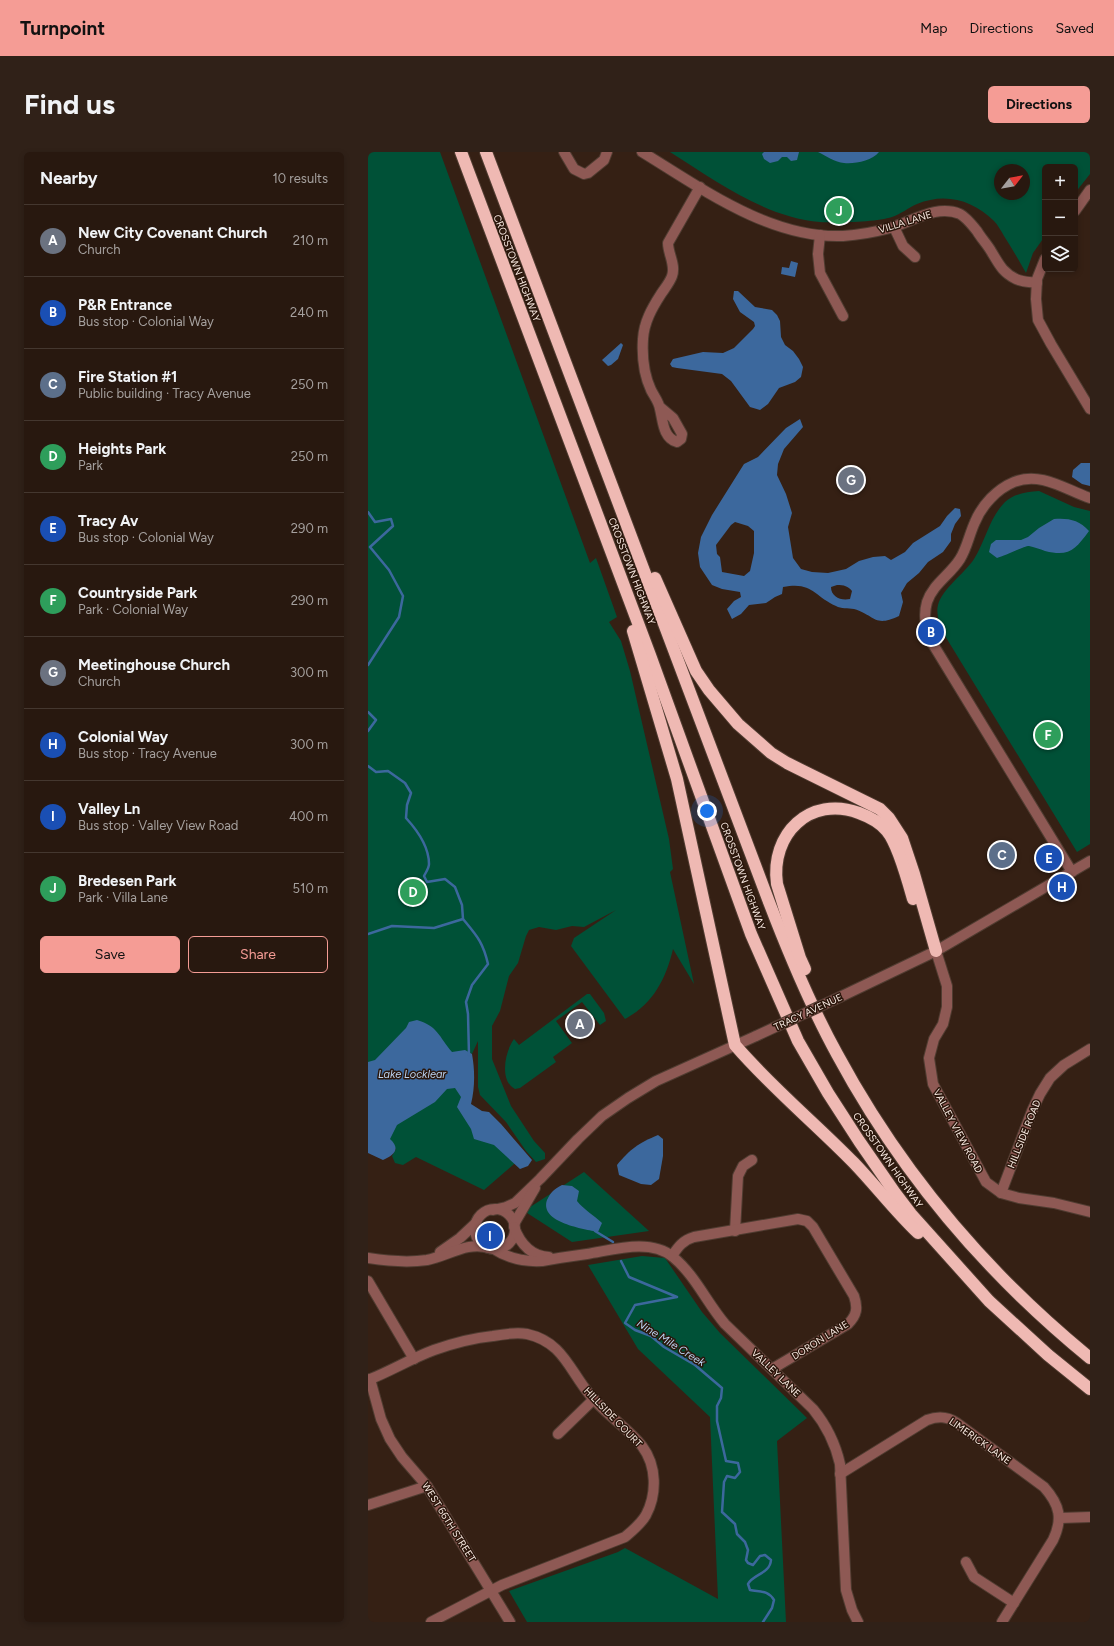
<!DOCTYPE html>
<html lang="en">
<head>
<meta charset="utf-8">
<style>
  :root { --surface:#28180f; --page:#302118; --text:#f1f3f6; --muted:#a5a09e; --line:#44372f; --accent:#f59c95 }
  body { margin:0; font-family:Figtree,sans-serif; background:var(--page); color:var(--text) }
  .controls { position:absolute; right:12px; top:12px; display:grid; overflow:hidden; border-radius:6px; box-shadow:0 2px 6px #0003 }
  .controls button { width:36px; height:36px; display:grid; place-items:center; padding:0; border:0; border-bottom:1px solid var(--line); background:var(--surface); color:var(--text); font:20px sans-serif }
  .compass { position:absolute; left:626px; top:12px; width:36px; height:36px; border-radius:50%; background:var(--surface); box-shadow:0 2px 6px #0003; rotate:59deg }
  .you { position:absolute; left:339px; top:659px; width:14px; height:14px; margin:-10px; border:3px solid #fff; border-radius:50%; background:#1a73e8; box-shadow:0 0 0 6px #1a73e833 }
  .badge { display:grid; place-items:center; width:26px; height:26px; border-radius:50%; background:var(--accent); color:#fff; font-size:13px; font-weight:700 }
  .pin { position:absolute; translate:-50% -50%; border:2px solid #fff; box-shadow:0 1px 4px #0006 }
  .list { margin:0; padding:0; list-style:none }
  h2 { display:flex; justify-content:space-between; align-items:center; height:52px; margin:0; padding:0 16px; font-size:17px }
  h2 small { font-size:13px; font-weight:400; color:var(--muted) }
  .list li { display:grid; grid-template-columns:26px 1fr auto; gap:12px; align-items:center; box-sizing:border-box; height:72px; padding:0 16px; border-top:1px solid var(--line) }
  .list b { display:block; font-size:15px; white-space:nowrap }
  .list p { margin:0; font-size:13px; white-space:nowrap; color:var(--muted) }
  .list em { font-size:13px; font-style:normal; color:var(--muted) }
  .actions { display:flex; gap:8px; padding:12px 16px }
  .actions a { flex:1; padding:9px 0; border:1px solid var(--accent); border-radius:6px; text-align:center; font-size:14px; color:var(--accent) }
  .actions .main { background:var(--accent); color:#111 }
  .icon { flex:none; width:22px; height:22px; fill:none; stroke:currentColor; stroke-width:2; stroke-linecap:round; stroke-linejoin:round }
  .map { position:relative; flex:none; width:722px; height:1470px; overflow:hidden; border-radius:6px }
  header { display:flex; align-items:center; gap:24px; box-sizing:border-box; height:56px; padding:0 20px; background:var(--accent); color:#111 }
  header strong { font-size:19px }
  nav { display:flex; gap:22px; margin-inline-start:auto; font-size:14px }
  .intro { display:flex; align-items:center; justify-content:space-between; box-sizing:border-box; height:96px; padding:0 24px }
  h1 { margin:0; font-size:28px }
  .button { padding:10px 18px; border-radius:6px; background:var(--accent); color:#111; font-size:14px; font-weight:700 }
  main { display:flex; gap:24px; padding:0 24px }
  aside { flex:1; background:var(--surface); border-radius:6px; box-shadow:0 2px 6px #0003 }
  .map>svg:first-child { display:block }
</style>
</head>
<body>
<header>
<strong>Turnpoint</strong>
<nav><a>Map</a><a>Directions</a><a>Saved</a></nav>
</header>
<div class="intro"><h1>Find us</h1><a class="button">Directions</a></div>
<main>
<aside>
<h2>Nearby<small>10 results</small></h2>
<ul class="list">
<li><span class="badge" style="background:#6b7280">A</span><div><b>New City Covenant Church</b><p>Church</p></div><em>210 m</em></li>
<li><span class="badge" style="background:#1a4fb4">B</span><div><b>P&amp;R Entrance</b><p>Bus stop · Colonial Way</p></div><em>240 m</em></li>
<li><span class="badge" style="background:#5c6f8a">C</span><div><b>Fire Station #1</b><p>Public building · Tracy Avenue</p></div><em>250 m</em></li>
<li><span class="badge" style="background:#2e9e5b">D</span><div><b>Heights Park</b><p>Park</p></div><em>250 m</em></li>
<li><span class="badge" style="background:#1a4fb4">E</span><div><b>Tracy Av</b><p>Bus stop · Colonial Way</p></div><em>290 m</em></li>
<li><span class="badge" style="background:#2e9e5b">F</span><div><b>Countryside Park</b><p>Park · Colonial Way</p></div><em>290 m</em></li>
<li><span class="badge" style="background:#6b7280">G</span><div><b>Meetinghouse Church</b><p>Church</p></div><em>300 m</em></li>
<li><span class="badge" style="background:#1a4fb4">H</span><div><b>Colonial Way</b><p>Bus stop · Tracy Avenue</p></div><em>300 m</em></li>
<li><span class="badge" style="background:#1a4fb4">I</span><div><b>Valley Ln</b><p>Bus stop · Valley View Road</p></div><em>400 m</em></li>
<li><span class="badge" style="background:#2e9e5b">J</span><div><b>Bredesen Park</b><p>Park · Villa Lane</p></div><em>510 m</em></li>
</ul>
<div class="actions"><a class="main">Save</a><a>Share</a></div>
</aside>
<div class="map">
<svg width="722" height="1470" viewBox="0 0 722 1470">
  <rect width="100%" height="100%" fill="#352014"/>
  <!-- green -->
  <g fill="#005137" fill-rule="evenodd">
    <path d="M0 0H72L222 411 228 406 249 465 241 470 253 489 262 519 301 687 305 717 302 720 326 832 305 797C298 827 285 852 257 867L203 794 206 786 248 758 216 775 204 774 188 778 171 775 161 778 158 784 150 811 141 824 132 859 124 874V907L143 954 166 989 177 1001V1007L168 1010 158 999 138 970 112 943 110 935V889L104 902 101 900 97 953 153 1006 116 1038 48 1005 35 1013 27 1011 24 1004 28 997 0 981Z"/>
    <path d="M302 0H722V22L707 41V15H677V84L665 101 658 121C651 109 644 96 636 84 633 79 630 73 626 69 605 48 577 40 549 52 540 56 533 62 524 65 509 70 469 71 452 70 396 65 348 29 302 0ZM632 18H656V42H632Z"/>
    <path d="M671 339 706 355 722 359V692L709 700 571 474C571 468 568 459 570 453 574 437 597 421 606 407 618 388 621 366 637 350 647 341 659 340 671 339Z"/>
    <path d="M219 842H222L236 861 238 869 232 873 214 850 188 869 204 891 185 905 188 910 152 936 147 937C131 929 137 899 146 887L151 893Z"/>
    <polygon points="216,1020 281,1079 204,1090 156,1059"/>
    <polygon points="274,1104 297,1106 334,1160 352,1181 439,1266 409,1289 418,1470 159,1470 141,1439 250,1400 257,1396 350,1447 342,1265 270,1197 220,1113"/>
  </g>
  <!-- water -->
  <g fill="#3c689d" fill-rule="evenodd">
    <polygon points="396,0 431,0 429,8 423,9 419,5 414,5 410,9 402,11 396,7 394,2"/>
    <path d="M450 0H511C504 9 487 12 476 11 467 10 458 4 450 0Z"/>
    <polygon points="423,109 430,111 427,125 413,122 414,115 421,116"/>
    <polygon points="366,139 370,139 387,155 404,158 409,163 412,169 413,185 417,193 425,199 431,207 435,215 433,225 427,230 411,236 400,252 392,258 382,255 363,229 354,222 309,216 304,215 302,212 305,207 335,200 355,201 366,196 385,177 387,174 386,170 372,160 365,147"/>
    <polygon points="253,191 255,193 250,207 243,213 240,214 234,208"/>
    <path d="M432 267 435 275 416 297 410 312 409 323 418 342 424 361 420 375 425 406 433 417 444 420 460 421 478 417 491 409 505 405 517 404 523 408 537 400 545 391 572 374 579 364 587 356 592 357 593 364 587 372 583 382V389L575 400 560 410 551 421 539 431 533 441 535 450 531 464C506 476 507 463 486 457 480 456 473 457 468 454 446 444 444 429 415 435L414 442 407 445 398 451 381 453 373 462 364 467 359 457 366 449 373 445 372 440 354 437 344 433 332 415 330 401 333 385 344 363 376 312 390 305 418 276ZM367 370 380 374 386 379V401L382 419 376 424 354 420 352 405 349 402 348 393 363 373ZM469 433C476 433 480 434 484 439L482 447C473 449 463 445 463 435Z"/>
    <polygon points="713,311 722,311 722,334 714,332 704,325 705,318"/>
    <path d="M686 367C701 366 711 368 721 379 707 398 701 405 677 399 672 397 666 395 661 394 656 394 637 404 629 406L621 400 623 392 628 388H653L660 385 671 376Z"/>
    <path d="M49 868C70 874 71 885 84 900L97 898 104 902C107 918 107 936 103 952L114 959 121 960 133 972 164 1008 160 1014 152 1017 126 993 106 987 103 977 89 955 93 945 87 936 79 937 67 950 29 973 22 987C33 997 26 1003 15 1008L0 1001V910L7 908 38 876 41 870Z"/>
    <path d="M290 983 295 987V1004L291 1027 283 1033 273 1032 251 1023 249 1013C262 997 271 991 290 983Z"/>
    <path d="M194 1033 204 1034 211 1039 209 1049C216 1058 226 1063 234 1071L230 1080C217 1077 171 1071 179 1048 183 1040 186 1037 194 1033Z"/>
  </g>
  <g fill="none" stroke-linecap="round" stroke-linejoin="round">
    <!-- stream -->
    <g stroke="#3c689d" stroke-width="2.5">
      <polyline points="0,360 7,370 23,367 25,374 2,395 21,418 35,444 31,465 0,513"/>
      <polyline points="0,560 8,568 0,579"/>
      <path d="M0 614 8 620 20 619 37 631 43 641 39 653 38 666C49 678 61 695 61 712 61 716 58 720 56 724L59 730 77 727 87 735 94 753 95 767C109 784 115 790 120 812L104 833 98 850 100 862 101 903"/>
      <polyline points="0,782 24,774 66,776 95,767"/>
      <polyline points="227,1079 245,1090"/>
      <path d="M253 1109 261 1125 309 1145 267 1153 257 1171 267 1178 283 1184 296 1195 327 1213 354 1236 353 1246 349 1254V1269L358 1309 370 1311 372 1320 367 1326 359 1324 356 1330 354 1360 367 1372 369 1382 377 1390 380 1398 378 1408 380 1411 385 1413 392 1404 397 1403 403 1408C402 1422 385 1422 380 1432L382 1438C392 1440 400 1438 406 1448L404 1456 395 1470"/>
    </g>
    <defs>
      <g id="minor">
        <polyline points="196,0 206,17 216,22 220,21 236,8 239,0"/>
        <path d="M274 0C333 36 402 87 475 84 490 83 507 80 522 76 544 70 568 52 592 62 599 66 604 73 609 79 613 86 619 92 623 99 631 112 634 120 648 127 654 130 663 130 669 131"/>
        <polyline points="707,59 722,38"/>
        <polyline points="526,75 535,94 547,105"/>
        <polyline points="452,83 450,102 452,121 475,164"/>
        <polyline points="677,107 669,127 668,147 670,168 683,192 722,257"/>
        <path d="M292 255 305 266 314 282 313 287 309 290C295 286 295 269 292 257 291 250 286 244 283 238 276 223 274 203 275 187 276 170 284 156 293 142 297 136 302 130 304 124 308 113 300 102 300 91L332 35"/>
        <path d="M704 720 563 489C558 476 555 464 559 450 565 432 582 423 592 407 599 396 601 383 607 370 614 353 629 337 646 330 673 319 698 338 722 346"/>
        <polyline points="568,799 579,834 579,855 575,872 566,887 561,906 565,932 618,1030 633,1041 651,1046 686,1051 722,1060"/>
        <polyline points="472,845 568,799 722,709"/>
        <polyline points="633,1041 664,959 672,942 682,926 696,913 722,897"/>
        <circle cx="127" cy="1077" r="20"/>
        <polyline points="125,1058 138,1055 147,1051 172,1027 210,987 234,964 260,946 288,929 388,884"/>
        <polyline points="146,1072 167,1036"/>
        <path d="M146 1075C152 1091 162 1104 181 1105"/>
        <polyline points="367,1079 370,1024 375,1014 384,1008"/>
        <path d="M126 1097C141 1107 156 1110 174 1109 189 1106 204 1104 219 1102 245 1098 282 1086 305 1105 327 1123 339 1151 357 1172L445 1257C459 1274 467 1290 472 1312L478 1438 484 1458 490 1470"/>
        <polyline points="72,1100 92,1086 108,1071"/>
        <path d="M304 1104C310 1095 315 1088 326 1085L430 1067 439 1069 445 1075 486 1144C490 1156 489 1163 480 1172L404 1217"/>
        <path d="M0 1106C19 1109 39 1111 59 1108 80 1104 99 1089 121 1096"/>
        <polyline points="0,1129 46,1207"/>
        <polyline points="2,1227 13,1267 22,1287 34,1305 59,1334 142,1470"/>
        <path d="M0 1228C23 1219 44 1206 66 1198 86 1191 105 1186 125 1184 136 1182 148 1180 159 1182 195 1190 201 1218 222 1243 237 1262 259 1275 274 1294 289 1314 289 1342 278 1363 273 1372 264 1379 257 1385L134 1433 63 1470"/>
        <polyline points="190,1282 226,1247"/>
        <path d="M472 1322 559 1268C570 1264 579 1264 589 1271L676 1335C692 1353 695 1367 685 1388L634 1470"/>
        <polyline points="0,1353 59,1334"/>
        <polyline points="692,1366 722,1365"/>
        <polyline points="598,1410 606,1425 646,1451"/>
      </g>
      <g id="highway">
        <polyline points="93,0 282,503 383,782 430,889 460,941 491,989 527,1041 543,1062 621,1149 680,1203 722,1237"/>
        <path d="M118 0 401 750C421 802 442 853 469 902 532 1019 619 1122 722 1206"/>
        <polyline points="287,426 328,519 341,538 370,572 403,601 419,611 512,657 521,666 534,686 546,722 568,799"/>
        <path d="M265 479 309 627 367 893C403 935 447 971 486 1011 508 1034 527 1059 550 1081"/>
        <path d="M437 817 432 806 409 732C402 682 442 643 491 661 502 665 512 670 519 679 530 692 540 729 545 747"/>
      </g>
    </defs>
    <!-- minor casing -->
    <use href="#minor" stroke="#503c31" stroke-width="12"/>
    <!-- highway casing -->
    <use href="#highway" stroke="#503c31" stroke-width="14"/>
    <!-- minor -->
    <use href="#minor" stroke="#8e5954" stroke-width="10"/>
    <!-- highway -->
    <use href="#highway" stroke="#efb9b3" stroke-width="12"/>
    <defs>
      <polyline id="minor-bridge" points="388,884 472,845"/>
    </defs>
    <!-- minor-bridge casing -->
    <use href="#minor-bridge" stroke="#503c31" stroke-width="12" stroke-linecap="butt"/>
    <!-- minor-bridge -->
    <use href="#minor-bridge" stroke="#8e5954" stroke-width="10"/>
  </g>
  <g text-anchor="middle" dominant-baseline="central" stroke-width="3" stroke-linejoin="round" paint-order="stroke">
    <!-- street labels -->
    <g font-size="10" fill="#f9eae2" stroke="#2a160b">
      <text transform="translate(537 70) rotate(-17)">VILLA LANE</text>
      <text transform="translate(149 116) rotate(69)">CROSSTOWN HIGHWAY</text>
      <text transform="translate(264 419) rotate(69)">CROSSTOWN HIGHWAY</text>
      <text transform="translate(375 724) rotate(70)">CROSSTOWN HIGHWAY</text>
      <text transform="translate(440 860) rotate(-25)">TRACY AVENUE</text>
      <text transform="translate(590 979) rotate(62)">VALLEY VIEW ROAD</text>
      <text transform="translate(656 982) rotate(-68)">HILLSIDE ROAD</text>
      <text transform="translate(520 1008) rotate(55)">CROSSTOWN HIGHWAY</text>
      <text transform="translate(452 1188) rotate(-32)">DORON LANE</text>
      <text transform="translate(408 1221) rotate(44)">VALLEY LANE</text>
      <text transform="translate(245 1265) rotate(46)">HILLSIDE COURT</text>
      <text transform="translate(612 1289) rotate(35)">LIMERICK LANE</text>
      <text transform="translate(81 1370) rotate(58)">WEST 66TH STREET</text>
    </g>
    <!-- water labels -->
    <g font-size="11" font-style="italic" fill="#bbd4f3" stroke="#2a160b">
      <text x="44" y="922">Lake Locklear</text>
      <text transform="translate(303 1191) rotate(32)">Nine Mile Creek</text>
    </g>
  </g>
</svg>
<div class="controls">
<button>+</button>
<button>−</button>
<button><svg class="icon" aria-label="layers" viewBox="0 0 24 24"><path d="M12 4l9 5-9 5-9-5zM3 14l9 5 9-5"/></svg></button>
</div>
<svg class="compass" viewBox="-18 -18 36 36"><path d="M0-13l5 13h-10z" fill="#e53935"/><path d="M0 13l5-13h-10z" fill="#a5a09e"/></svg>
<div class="you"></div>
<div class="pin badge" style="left:212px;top:872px;background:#6b7280">A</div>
<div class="pin badge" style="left:563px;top:480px;background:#1a4fb4">B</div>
<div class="pin badge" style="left:634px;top:703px;background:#5c6f8a">C</div>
<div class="pin badge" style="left:45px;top:740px;background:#2e9e5b">D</div>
<div class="pin badge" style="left:681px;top:706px;background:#1a4fb4">E</div>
<div class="pin badge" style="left:680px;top:583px;background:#2e9e5b">F</div>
<div class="pin badge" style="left:483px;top:328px;background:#6b7280">G</div>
<div class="pin badge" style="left:694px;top:735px;background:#1a4fb4">H</div>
<div class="pin badge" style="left:122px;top:1084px;background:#1a4fb4">I</div>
<div class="pin badge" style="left:471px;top:59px;background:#2e9e5b">J</div>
</div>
</main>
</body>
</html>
